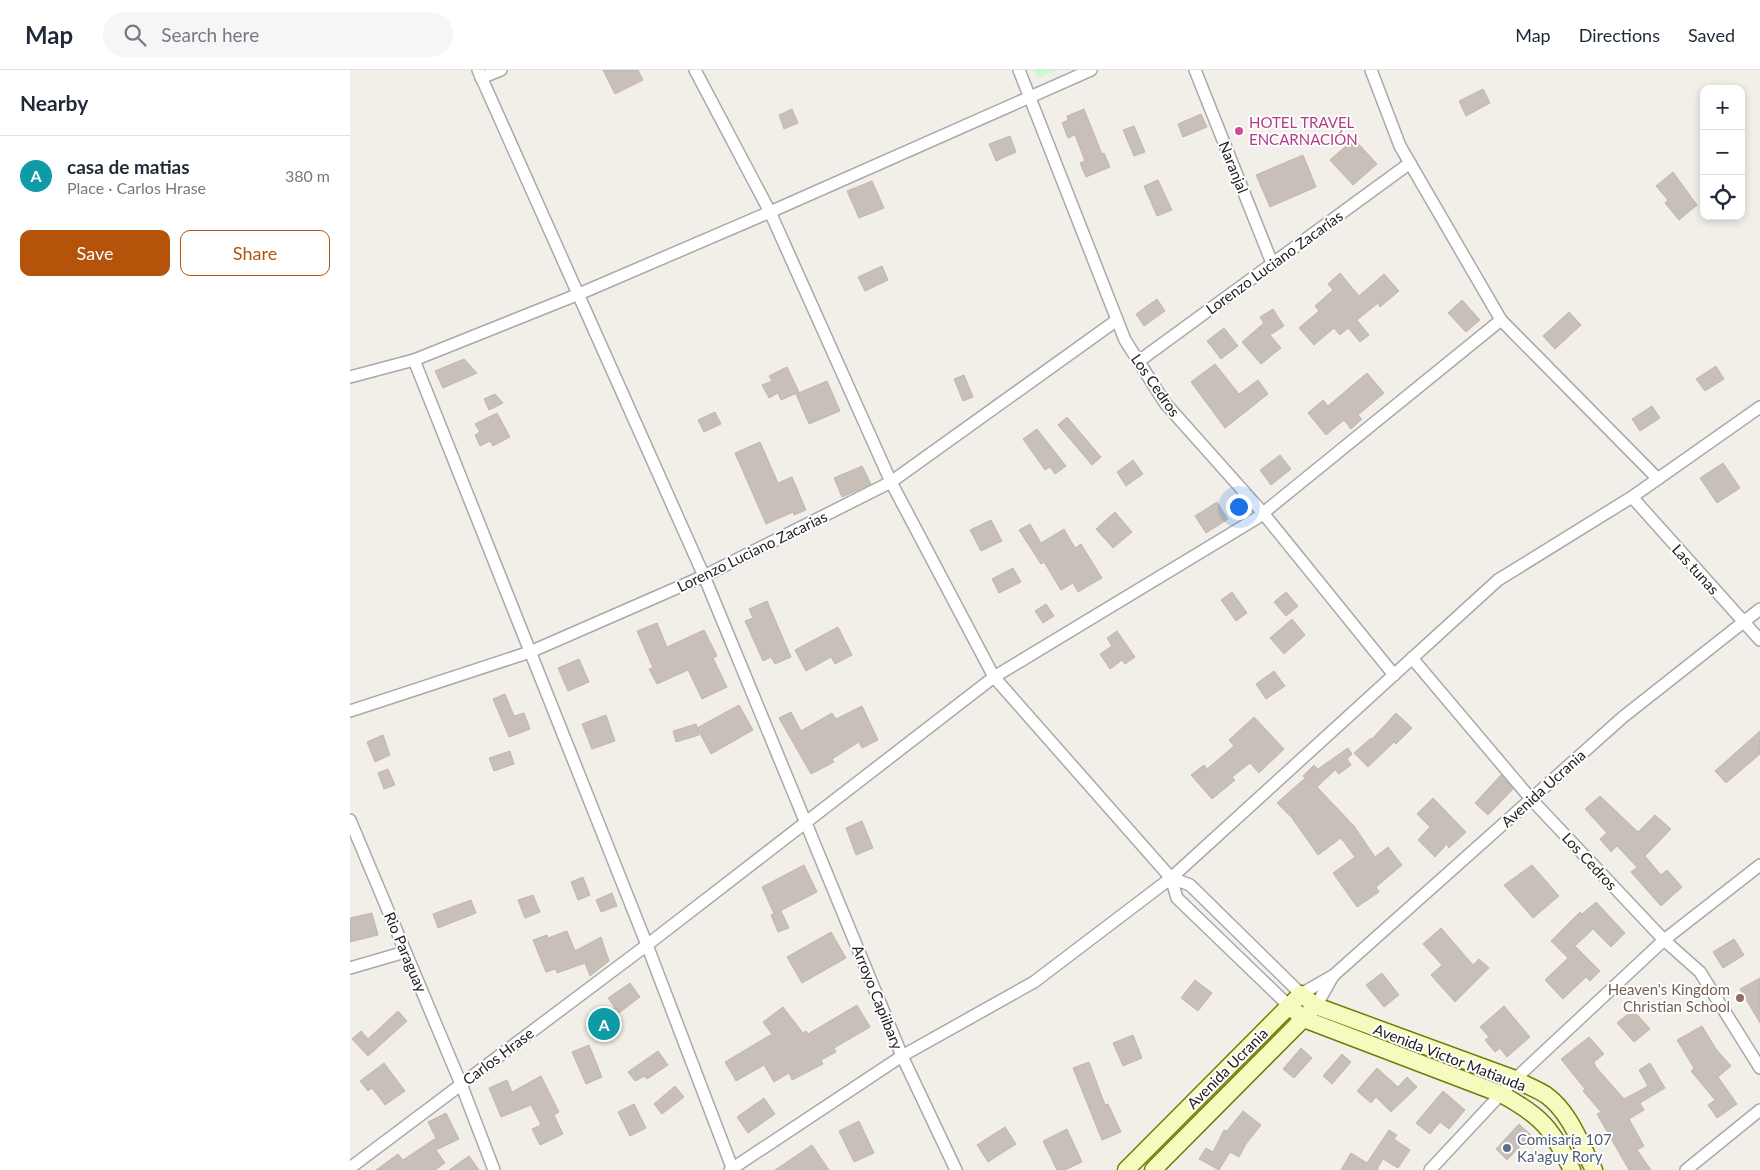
<!DOCTYPE html>
<html lang="en">
<head>
<meta charset="utf-8">
<style>
  :root { --surface:#fff; --page:#f6f6f7; --text:#1f2937; --muted:#747a83; --line:#e0e1e3; --accent:#b45309 }
  body { margin:0; font-family:Lato,sans-serif; background:var(--page); color:var(--text) }
  .controls { position:absolute; right:15px; top:15px; display:grid; overflow:hidden; border-radius:10px; box-shadow:0 2px 8px #0003 }
  .controls button { width:45px; height:45px; display:grid; place-items:center; padding:0; border:0; border-bottom:1px solid var(--line); background:var(--surface); color:var(--text); font:25px sans-serif }
  .you { position:absolute; left:888px; top:436px; width:18px; height:18px; margin:-12px; border:4px solid #fff; border-radius:50%; background:#1a73e8; box-shadow:0 0 0 8px #1a73e833 }
  .badge { display:grid; place-items:center; width:32px; height:32px; border-radius:50%; background:var(--accent); color:#fff; font-size:16px; font-weight:700 }
  .pin { position:absolute; translate:-50% -50%; border:2px solid #fff; box-shadow:0 1px 5px #0006 }
  .list { margin:0; padding:0; list-style:none }
  h2 { display:flex; justify-content:space-between; align-items:center; height:65px; margin:0; padding:0 20px; font-size:21px }
  h2 small { font-size:16px; font-weight:400; color:var(--muted) }
  .list li { display:grid; grid-template-columns:32px 1fr auto; gap:15px; align-items:center; box-sizing:border-box; height:80px; padding:0 20px; border-top:1px solid var(--line) }
  .list b { display:block; font-size:19px; white-space:nowrap }
  .list p { margin:0; font-size:16px; white-space:nowrap; color:var(--muted) }
  .list em { font-size:16px; font-style:normal; color:var(--muted) }
  .actions { display:flex; gap:10px; padding:15px 20px }
  .actions a { flex:1; padding:11px 0; border:1px solid var(--accent); border-radius:10px; text-align:center; font-size:18px; color:var(--accent) }
  .actions .main { background:var(--accent); color:#fff }
  .icon { flex:none; width:28px; height:28px; fill:none; stroke:currentColor; stroke-width:2; stroke-linecap:round; stroke-linejoin:round }
  .map { position:relative; flex:none; width:1410px; height:1100px; overflow:hidden }
  header { display:flex; align-items:center; gap:30px; box-sizing:border-box; height:70px; padding:0 25px; background:var(--surface); border-bottom:1px solid var(--line) }
  header strong { font-size:24px }
  nav { display:flex; gap:28px; margin-inline-start:auto; font-size:18px }
  .search { width:350px; height:45px; background:var(--page); display:flex; align-items:center; gap:12px; box-sizing:border-box; padding:0 18px; border-radius:28px; color:var(--muted); font-size:19px }
  main { display:flex }
  aside { flex:1; background:var(--surface) }
  .map>svg:first-child { display:block }
</style>
</head>
<body>
<header>
<strong>Map</strong>
<div class="search"><svg class="icon" aria-label="search" viewBox="0 0 24 24"><circle cx="10" cy="10" r="6"/><path d="M15 15l6 6"/></svg>Search here</div>
<nav><a>Map</a><a>Directions</a><a>Saved</a></nav>
</header>
<main>
<aside>
<h2>Nearby<small></small></h2>
<ul class="list">
<li><span class="badge" style="background:#0f9aa8">A</span><div><b>casa de matias</b><p>Place · Carlos Hrase</p></div><em>380 m</em></li>
</ul>
<div class="actions"><a class="main">Save</a><a>Share</a></div>
</aside>
<div class="map">
<svg width="1410" height="1100" viewBox="0 0 1410 1100">
  <rect width="100%" height="100%" fill="#f2efe9"/>
  <!-- park -->
  <polygon fill="#c8facc" points="684,0 707,0 687,8"/>
  <!-- building -->
  <g fill="#c7bfb8" stroke="#c4b6ab">
    <polygon points="253,0 288,0 293,10 265,24"/>
    <polygon points="1133,19 1140,33 1116,46 1109,31"/>
    <polygon points="442,39 448,53 434,59 429,45"/>
    <polygon points="734,39 752,84 754,83 760,97 736,107 730,93 735,91 725,65 718,68 712,53 718,50 717,46"/>
    <polygon points="851,44 857,57 833,67 828,54"/>
    <polygon points="784,56 795,82 784,86 773,60"/>
    <polygon points="660,66 666,82 646,91 639,74"/>
    <polygon points="1004,69 1027,94 1003,115 980,90"/>
    <polygon points="953,85 966,117 920,137 906,105"/>
    <polygon points="1323,102 1347,135 1329,150 1315,133 1318,130 1306,116"/>
    <polygon points="808,110 822,140 807,146 794,116"/>
    <polygon points="522,111 534,138 509,148 497,121"/>
    <polygon points="532,196 538,210 515,221 508,207"/>
    <polygon points="990,203 1009,226 1034,204 1049,221 1030,237 1028,233 1007,250 1019,265 1010,272 998,258 990,265 984,258 964,275 949,258 969,241 965,236 983,220 978,214"/>
    <polygon points="807,229 815,241 794,256 786,244"/>
    <polygon points="1112,230 1130,250 1116,262 1098,243"/>
    <polygon points="923,239 934,256 920,265 931,278 911,294 892,272 914,253 910,247"/>
    <polygon points="1219,242 1231,255 1205,279 1193,266"/>
    <polygon points="874,258 888,276 871,289 857,271"/>
    <polygon points="114,289 127,303 93,318 85,301"/>
    <polygon points="865,294 889,324 908,310 918,324 875,358 841,312"/>
    <polygon points="1366,296 1374,309 1355,321 1346,309"/>
    <polygon points="437,297 449,322 431,330 428,323 419,328 412,315 422,311 419,306"/>
    <polygon points="1017,303 1034,323 1008,345 1012,349 1001,359 994,350 976,365 958,343 973,330 978,336"/>
    <polygon points="614,305 623,327 613,331 604,309"/>
    <polygon points="477,311 490,341 459,354 446,324"/>
    <polygon points="145,324 153,333 139,340 134,329"/>
    <polygon points="1302,336 1310,348 1290,361 1282,349"/>
    <polygon points="365,342 371,354 354,362 348,350"/>
    <polygon points="147,343 160,367 143,376 140,371 130,376 125,365 130,362 125,354"/>
    <polygon points="717,347 751,387 742,395 708,355"/>
    <polygon points="687,359 716,396 705,404 700,397 695,400 673,369"/>
    <polygon points="410,372 428,413 442,407 456,440 444,445 443,442 416,454 385,383"/>
    <polygon points="930,385 941,399 921,415 910,400"/>
    <polygon points="783,390 793,404 776,416 767,402"/>
    <polygon points="1373,393 1390,418 1367,433 1350,408"/>
    <polygon points="512,396 521,414 492,427 484,408"/>
    <polygon points="867,432 878,449 856,463 845,446"/>
    <polygon points="765,442 782,462 763,478 746,459"/>
    <polygon points="641,450 652,471 631,481 620,460"/>
    <polygon points="680,454 691,473 714,459 725,478 731,474 752,508 728,522 723,513 711,520 694,492 691,494 669,460"/>
    <polygon points="663,498 671,512 649,523 642,509"/>
    <polygon points="882,522 897,543 886,551 871,530"/>
    <polygon points="936,522 948,536 936,546 924,532"/>
    <polygon points="417,531 441,587 425,594 421,587 413,591 395,551 403,548 399,539"/>
    <polygon points="696,534 704,546 693,553 685,541"/>
    <polygon points="942,549 955,565 934,584 920,568"/>
    <polygon points="307,553 317,577 354,560 367,586 363,588 377,617 352,629 338,600 307,614 299,599 303,598 287,561"/>
    <polygon points="488,557 502,585 485,594 481,587 456,601 445,580"/>
    <polygon points="767,561 785,587 775,594 772,590 760,599 750,584 762,576 757,568"/>
    <polygon points="229,589 239,612 218,621 208,598"/>
    <polygon points="924,601 935,616 916,629 906,614"/>
    <polygon points="155,624 164,646 174,643 180,659 159,667 143,629"/>
    <polygon points="389,635 403,660 361,684 347,658"/>
    <polygon points="512,636 528,670 512,678 509,672 482,689 484,692 461,704 429,648 441,642 451,661 482,643 486,649"/>
    <polygon points="1046,643 1062,658 1046,674 1044,672 1018,697 1004,683 1021,668 1022,669"/>
    <polygon points="256,645 265,671 242,679 232,654"/>
    <polygon points="904,647 934,679 909,703 900,693 882,707 885,710 862,729 841,705 854,695 857,699 884,676 879,670"/>
    <polygon points="346,654 349,665 326,672 323,661"/>
    <polygon points="1410,661 1410,684 1376,713 1365,701"/>
    <polygon points="33,665 40,685 25,692 17,672"/>
    <polygon points="998,678 1002,684 997,689 1001,695 989,704 985,700 967,717 1004,756 1025,787 1038,777 1052,795 1026,817 1029,822 1007,837 983,803 1005,787 991,768 968,785 942,748 927,733 955,708 953,706 964,695 968,699"/>
    <polygon points="160,681 164,694 144,701 139,688"/>
    <polygon points="38,699 45,715 34,719 28,703"/>
    <polygon points="1151,705 1163,719 1138,745 1125,733"/>
    <polygon points="1250,726 1288,762 1305,745 1321,759 1295,786 1311,805 1317,800 1332,817 1311,836 1281,802 1287,797 1267,776 1261,782 1250,769 1257,763 1235,739"/>
    <polygon points="1083,728 1116,762 1099,778 1097,774 1085,787 1068,770 1080,757 1067,744"/>
    <polygon points="512,751 523,778 506,785 496,758"/>
    <polygon points="454,795 467,822 424,844 412,817"/>
    <polygon points="1182,795 1209,826 1183,848 1154,815"/>
    <polygon points="233,807 240,825 228,830 221,812"/>
    <polygon points="262,823 267,836 251,842 246,830"/>
    <polygon points="183,825 190,842 175,848 168,830"/>
    <polygon points="121,830 126,843 88,858 83,844"/>
    <polygon points="1246,832 1275,863 1261,877 1243,859 1225,876 1250,901 1240,911 1236,907 1213,929 1195,910 1218,888 1201,871 1230,842 1232,844"/>
    <polygon points="431,841 439,858 428,862 421,845"/>
    <polygon points="22,843 28,865 0,872 0,848"/>
    <polygon points="1091,858 1123,895 1129,889 1139,898 1105,932 1081,905 1092,895 1073,874"/>
    <polygon points="217,861 225,881 251,867 259,891 240,906 235,893 207,903 206,899 196,902 183,870 197,865 198,868"/>
    <polygon points="481,862 496,888 452,913 437,887"/>
    <polygon points="1384,869 1394,885 1373,898 1363,882"/>
    <polygon points="1032,903 1049,925 1034,937 1016,915"/>
    <polygon points="1410,908 1410,953 1390,919"/>
    <polygon points="845,910 862,923 848,941 831,928"/>
    <polygon points="280,913 290,927 269,943 258,928"/>
    <polygon points="507,935 520,957 484,978 486,982 471,990 473,994 442,1010 439,1003 424,1012 414,995 386,1011 375,992 422,964 413,952 433,937 453,963 456,961 458,964"/>
    <polygon points="1154,936 1180,967 1157,987 1150,978 1145,982 1135,970 1139,967 1130,957"/>
    <polygon points="264,938 272,951 244,969 236,957"/>
    <polygon points="1283,940 1300,959 1284,972 1267,953"/>
    <polygon points="48,941 57,951 18,986 2,969 11,961 18,969"/>
    <polygon points="1352,956 1366,979 1381,996 1368,1007 1387,1034 1367,1048 1358,1035 1365,1030 1341,1001 1344,998 1327,970"/>
    <polygon points="783,965 792,988 773,996 763,973"/>
    <polygon points="1239,967 1254,984 1244,992 1246,997 1274,1029 1298,1016 1289,1000 1300,993 1315,1018 1290,1033 1294,1040 1279,1049 1294,1076 1287,1080 1301,1100 1279,1100 1247,1044 1251,1042 1233,1021 1235,1019 1211,989"/>
    <polygon points="239,975 252,1007 236,1014 222,982"/>
    <polygon points="951,978 962,988 944,1008 933,999"/>
    <polygon points="308,981 318,995 297,1009 295,1006 285,1011 278,1002"/>
    <polygon points="992,984 1001,992 982,1014 973,1006"/>
    <polygon points="739,992 755,1035 758,1034 771,1062 752,1070 723,998"/>
    <polygon points="34,993 55,1021 35,1035 22,1018 18,1021 10,1011"/>
    <polygon points="1027,998 1048,1017 1057,1007 1067,1017 1041,1042 1026,1027 1021,1033 1007,1021"/>
    <polygon points="191,1006 209,1042 204,1045 213,1064 190,1075 182,1059 191,1055 181,1035 151,1047 139,1018 157,1010 162,1022"/>
    <polygon points="325,1016 334,1027 312,1044 304,1034"/>
    <polygon points="1093,1021 1115,1040 1099,1059 1090,1052 1080,1064 1066,1053"/>
    <polygon points="414,1028 425,1044 398,1063 387,1047"/>
    <polygon points="284,1034 296,1058 280,1066 268,1042"/>
    <polygon points="893,1041 911,1055 896,1074 889,1087 880,1082 869,1100 849,1089 856,1078 863,1082 874,1060 877,1061"/>
    <polygon points="96,1043 109,1069 86,1080 95,1093 85,1100 26,1100 48,1084 53,1090 86,1068 78,1052"/>
    <polygon points="509,1051 524,1083 504,1092 489,1061"/>
    <polygon points="1169,1054 1181,1065 1157,1090 1146,1079"/>
    <polygon points="655,1057 666,1074 638,1092 627,1075"/>
    <polygon points="717,1059 732,1092 715,1100 707,1100 693,1071"/>
    <polygon points="1039,1060 1047,1065 1044,1069 1060,1080 1048,1098 1033,1089 1027,1099 1029,1100 991,1100 1001,1083 1017,1093"/>
    <polygon points="462,1075 479,1100 425,1100"/>
    <polygon points="119,1086 129,1100 99,1100"/>
  </g>
  <g fill="none" stroke-linecap="round" stroke-linejoin="round">
    <defs>
      <g id="street">
        <polyline points="128,0 354,506 552,986 606,1100"/>
        <polyline points="345,0 420,142 541,412 644,607 821,808"/>
        <polyline points="669,0 775,270 815,333 913,443 1044,605"/>
        <polyline points="845,0 922,193"/>
        <polyline points="1021,0 1050,76 1151,250 1308,409"/>
        <polyline points="131,8 151,0"/>
        <polyline points="64,290 297,875 383,1100"/>
        <polyline points="789,291 1060,93"/>
        <polyline points="0,307 64,290 229,224 420,142 741,0"/>
        <polyline points="1282,427 1410,570"/>
        <polyline points="1062,588 1181,729 1314,870 1350,902 1410,998"/>
        <polyline points="0,641 180,582 354,506 541,412 767,250"/>
        <polyline points="0,750 111,1014 144,1100"/>
        <polyline points="0,898 55,882"/>
        <polyline points="939,936 827,828 821,808 840,815 951,924 984,905 1273,647 1410,539"/>
        <polyline points="966,936 983,906"/>
        <polyline points="0,1098 297,875 644,607 907,448 1151,250"/>
        <polyline points="380,1100 552,986 684,912 821,808 1148,510 1282,427 1410,337"/>
        <polyline points="1080,1100 1165,1009 1314,870 1410,795"/>
        <polyline points="1336,1100 1410,1040"/>
      </g>
      <g id="secondary">
        <path d="M939 936 954 949 1151 1024C1193 1047 1201 1058 1222 1100"/>
        <path d="M776 1100 951 924 966 936 1165 1009C1175 1015 1187 1019 1196 1025 1220 1042 1231 1075 1244 1100"/>
        <polyline points="803,1100 960,942"/>
      </g>
    </defs>
    <!-- street casing -->
    <use href="#street" stroke="#a9a9a9" stroke-width="14"/>
    <!-- secondary casing -->
    <use href="#secondary" stroke="#707d05" stroke-width="19"/>
    <!-- street -->
    <use href="#street" stroke="#fff" stroke-width="11"/>
    <!-- secondary -->
    <use href="#secondary" stroke="#f7fabf" stroke-width="16"/>
  </g>
  <!-- markers -->
  <circle fill="#d1479c" stroke="#fff" stroke-width="2" cx="889" cy="61" r="5"/>
  <circle fill="#8d6e63" stroke="#fff" stroke-width="2" cx="1390" cy="928" r="5"/>
  <circle fill="#5c6f8a" stroke="#fff" stroke-width="2" cx="1157" cy="1078" r="5"/>
  <g text-anchor="middle" dominant-baseline="central" stroke-width="4" stroke-linejoin="round" paint-order="stroke">
    <!-- hotel labels -->
    <g font-size="15" fill="#b23c85" stroke="#fff" text-anchor="start">
      <text x="899" y="52">HOTEL TRAVEL<tspan x="899" dy="17">ENCARNACIÓN</tspan></text>
    </g>
    <!-- street labels -->
    <g font-size="15" fill="#222" stroke="#fff">
      <text transform="translate(884 97) rotate(68)">Naranjal</text>
      <text transform="translate(924 192) rotate(-36)">Lorenzo Luciano Zacarías</text>
      <text transform="translate(806 315) rotate(55)">Los Cedros</text>
      <text transform="translate(402 481) rotate(-26)">Lorenzo Luciano Zacarias</text>
      <text transform="translate(1346 499) rotate(48)">Las tunas</text>
      <text transform="translate(1193 718) rotate(-42)">Avenida Ucrania</text>
      <text transform="translate(1240 791) rotate(47)">Los Cedros</text>
      <text transform="translate(56 882) rotate(67)">Rio Paraguay</text>
      <text transform="translate(528 927) rotate(68)">Arroyo Capiibary</text>
      <text transform="translate(148 986) rotate(-37)">Carlos Hrase</text>
      <text transform="translate(1100 987) rotate(21)">Avenida Victor Matiauda</text>
      <text transform="translate(877 998) rotate(-45)">Avenida Ucrania</text>
    </g>
    <!-- education labels -->
    <g font-size="15" fill="#785e54" stroke="#fff" text-anchor="end">
      <text x="1380" y="919">Heaven's Kingdom<tspan x="1380" dy="17">Christian School</tspan></text>
    </g>
    <!-- service labels -->
    <g font-size="15" fill="#4e5e75" stroke="#fff" text-anchor="start">
      <text x="1167" y="1069">Comisaría 107<tspan x="1167" dy="17">Ka'aguy Rory</tspan></text>
    </g>
  </g>
</svg>
<div class="controls">
<button>+</button>
<button>−</button>
<button><svg class="icon" aria-label="locate" viewBox="0 0 24 24"><circle cx="12" cy="12" r="6"/><path d="M12 2v4M12 18v4M2 12h4M18 12h4"/></svg></button>
</div>
<div class="you"></div>
<div class="pin badge" style="left:254px;top:954px;background:#0f9aa8">A</div>
</div>
</main>
</body>
</html>
